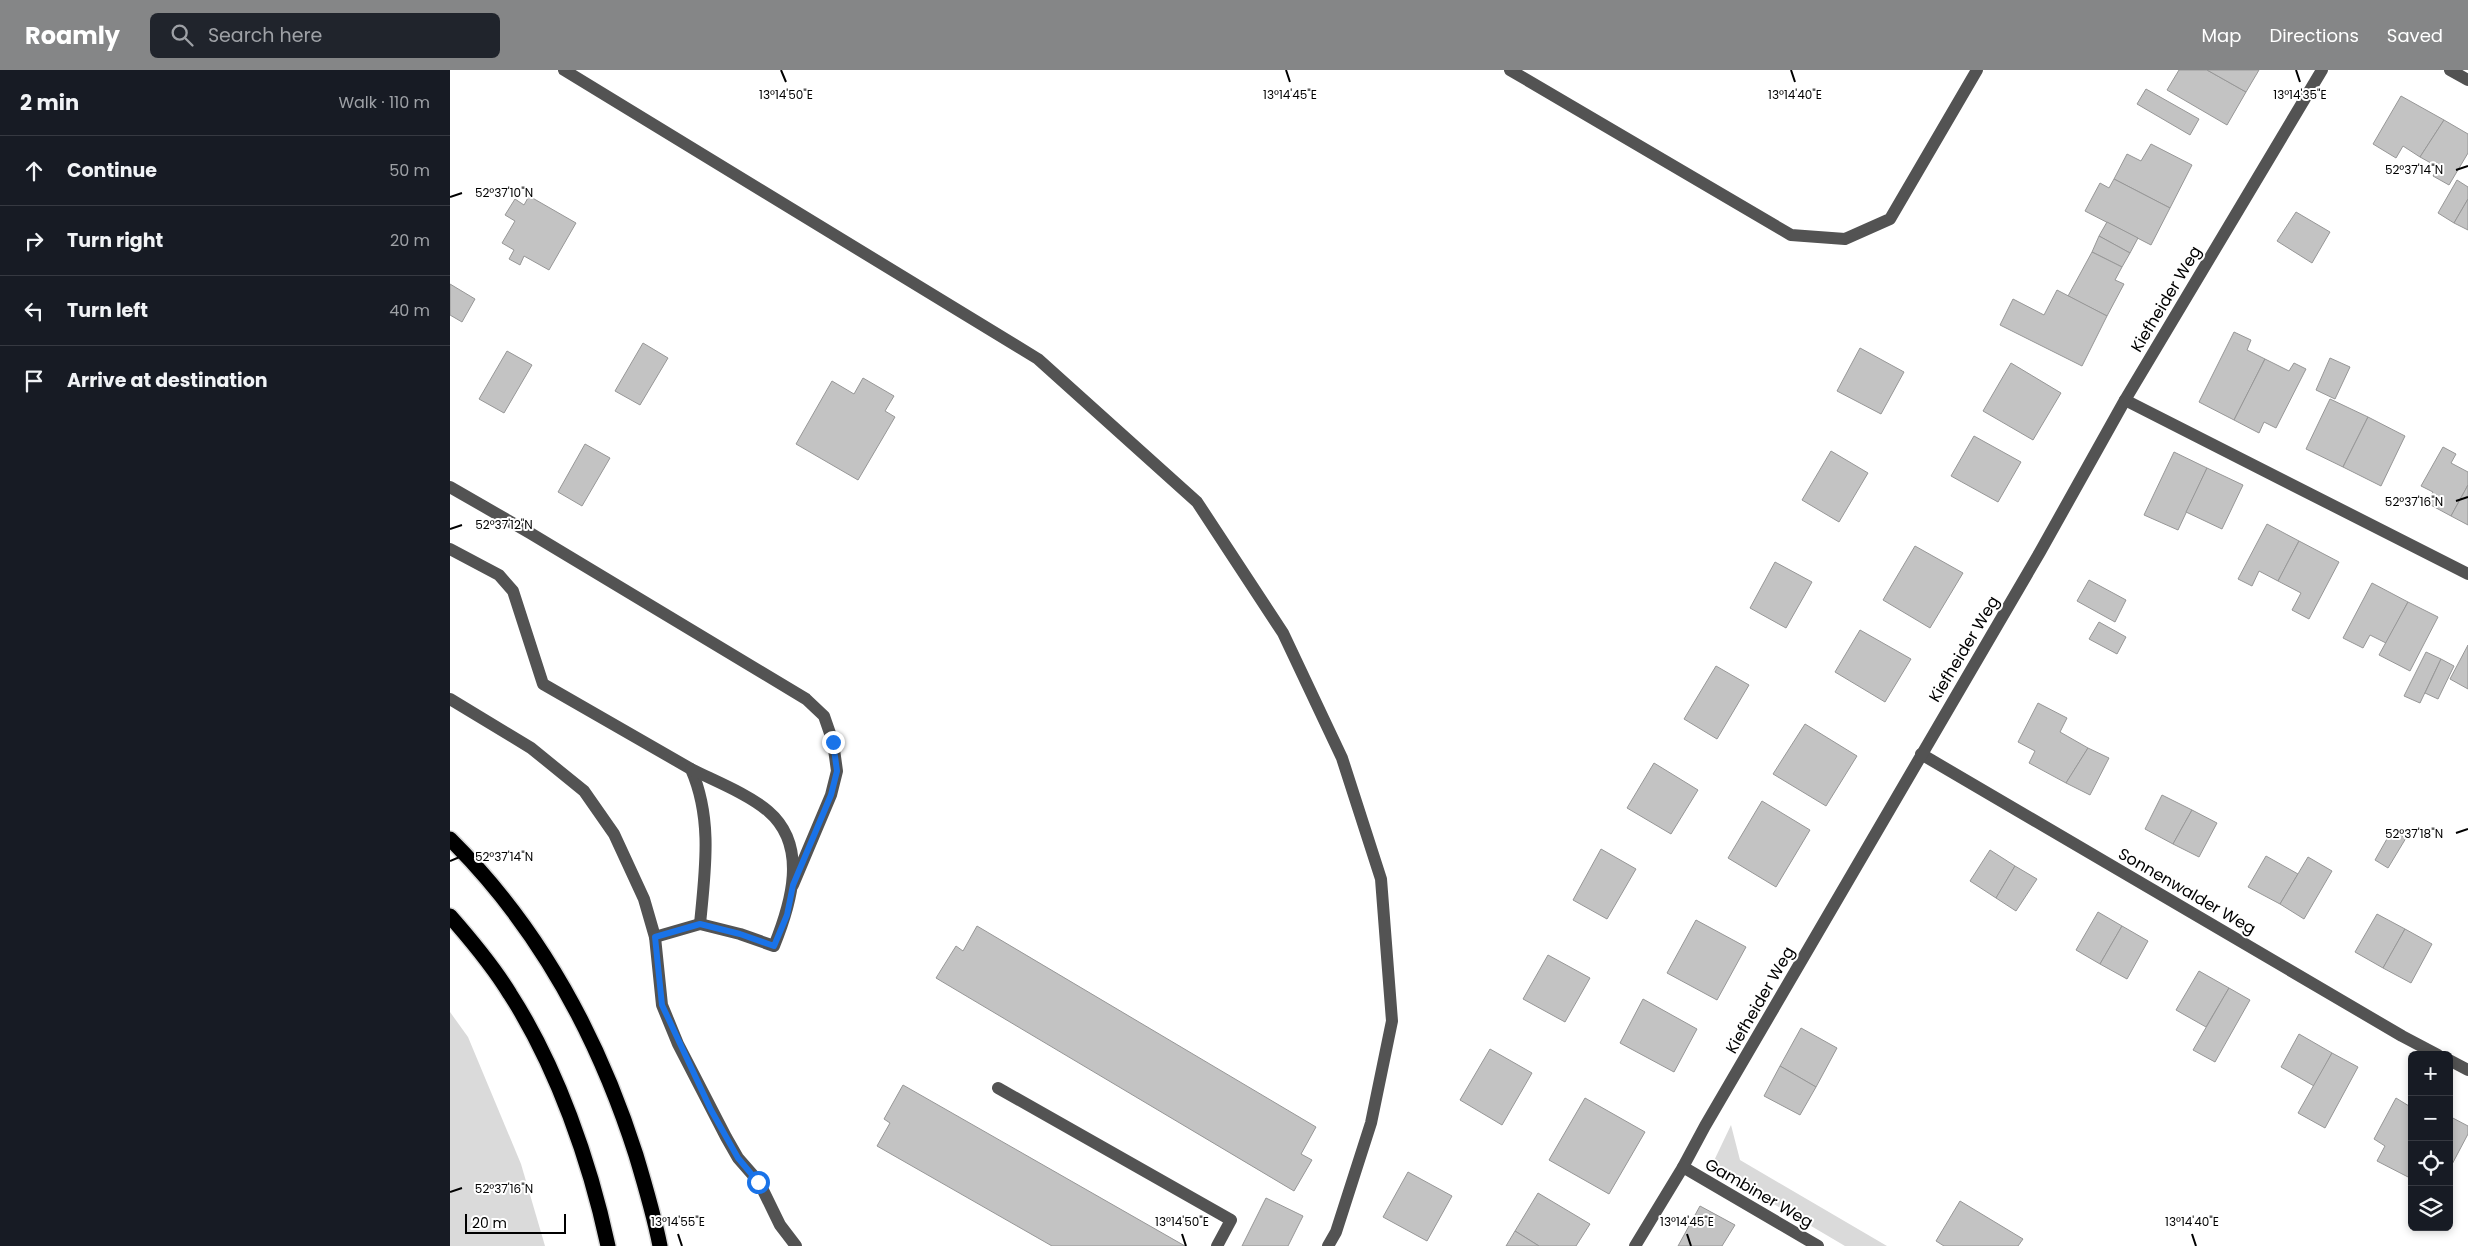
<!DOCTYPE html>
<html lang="en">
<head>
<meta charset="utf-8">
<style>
  :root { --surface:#171b24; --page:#20242c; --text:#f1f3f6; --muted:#9ea1a6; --line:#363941; --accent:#858687 }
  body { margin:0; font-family:Poppins,sans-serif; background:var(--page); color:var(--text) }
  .controls { position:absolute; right:15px; bottom:15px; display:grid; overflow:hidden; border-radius:8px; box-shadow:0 2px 8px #0003 }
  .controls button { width:45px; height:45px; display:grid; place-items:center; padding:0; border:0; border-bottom:1px solid var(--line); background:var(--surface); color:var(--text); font:25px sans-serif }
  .scale { position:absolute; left:15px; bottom:12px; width:101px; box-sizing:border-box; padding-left:5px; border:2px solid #000; border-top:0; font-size:14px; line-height:18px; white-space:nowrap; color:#000; -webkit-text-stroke:4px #fff; paint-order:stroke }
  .stop { position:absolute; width:15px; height:15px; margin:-11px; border:4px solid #1a73e8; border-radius:50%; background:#fff }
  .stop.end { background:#1a73e8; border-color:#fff; box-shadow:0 1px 5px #0008 }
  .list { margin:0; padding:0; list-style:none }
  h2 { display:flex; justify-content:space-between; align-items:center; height:65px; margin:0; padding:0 20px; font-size:21px }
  h2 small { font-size:16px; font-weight:400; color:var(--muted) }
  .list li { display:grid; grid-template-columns:32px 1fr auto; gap:15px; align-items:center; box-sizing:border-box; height:70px; padding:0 20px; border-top:1px solid var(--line) }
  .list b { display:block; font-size:19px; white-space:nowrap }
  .list em { font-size:16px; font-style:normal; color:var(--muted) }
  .icon { flex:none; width:28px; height:28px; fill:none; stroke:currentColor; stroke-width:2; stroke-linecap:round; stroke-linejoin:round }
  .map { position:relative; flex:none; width:2018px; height:1176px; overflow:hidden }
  header { display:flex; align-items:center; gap:30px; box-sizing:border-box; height:70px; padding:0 25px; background:var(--accent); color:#fff }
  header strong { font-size:24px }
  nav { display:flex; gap:28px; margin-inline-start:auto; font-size:18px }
  .search { width:350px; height:45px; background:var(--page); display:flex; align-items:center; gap:12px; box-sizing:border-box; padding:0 18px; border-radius:8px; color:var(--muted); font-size:19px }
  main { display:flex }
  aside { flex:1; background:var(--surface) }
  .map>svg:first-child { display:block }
</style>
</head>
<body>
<header>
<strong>Roamly</strong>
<div class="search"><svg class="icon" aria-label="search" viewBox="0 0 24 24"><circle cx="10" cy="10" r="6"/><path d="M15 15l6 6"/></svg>Search here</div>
<nav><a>Map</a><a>Directions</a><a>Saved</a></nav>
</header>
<main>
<aside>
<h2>2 min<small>Walk · 110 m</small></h2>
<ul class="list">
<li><svg class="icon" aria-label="ahead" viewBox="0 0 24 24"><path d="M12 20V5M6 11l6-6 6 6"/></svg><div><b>Continue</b></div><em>50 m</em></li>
<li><svg class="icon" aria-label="right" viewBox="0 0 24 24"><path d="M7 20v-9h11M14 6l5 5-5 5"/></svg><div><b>Turn right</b></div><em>20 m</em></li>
<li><svg class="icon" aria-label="left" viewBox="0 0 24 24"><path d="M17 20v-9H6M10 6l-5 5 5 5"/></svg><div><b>Turn left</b></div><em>40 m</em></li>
<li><svg class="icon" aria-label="arrive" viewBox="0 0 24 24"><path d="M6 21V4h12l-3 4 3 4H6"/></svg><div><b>Arrive at destination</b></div></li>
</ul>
</aside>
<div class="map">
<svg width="2018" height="1176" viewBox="0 0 2018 1176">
  <rect width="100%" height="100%" fill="#fff"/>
  <!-- green -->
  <g fill="#dadada">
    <polygon points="0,942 18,967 71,1094 95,1176 0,1176"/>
    <polygon points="1281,1055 1290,1090 1437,1176 1395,1176 1261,1097"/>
  </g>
  <!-- building -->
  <g fill="#c3c3c3" stroke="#979797">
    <polygon points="1729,0 1757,0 1796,22 1777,55 1717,20"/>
    <polygon points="1757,0 1809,0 1796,22"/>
    <polygon points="1696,19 1749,49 1740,65 1687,34"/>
    <polygon points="1951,26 1994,50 1970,87 1953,76 1946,88 1923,74"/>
    <polygon points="1994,50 2018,64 2018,83 1999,115 1983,106 1988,97 1970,87"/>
    <polygon points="1701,74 1742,95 1720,138 1664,109 1677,84 1691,91"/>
    <polygon points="1664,109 1720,138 1701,175 1635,141 1650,113 1659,118"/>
    <polygon points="2007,110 2018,117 2018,129 2004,153 1988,143"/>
    <polygon points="79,126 126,153 99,200 74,186 70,195 59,189 64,180 52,173 65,151 55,145 65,129 74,135"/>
    <polygon points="2018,129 2018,160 2004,153"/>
    <polygon points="1846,142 1880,162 1862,193 1827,171"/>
    <polygon points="1657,152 1688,168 1680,183 1649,166"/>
    <polygon points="1649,166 1680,183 1672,197 1642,182"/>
    <polygon points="1642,182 1672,197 1665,210 1674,214 1657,246 1618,226"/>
    <polygon points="0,214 25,229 12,252 0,245"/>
    <polygon points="1607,220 1657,246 1632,296 1550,255 1563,229 1594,245"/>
    <polygon points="1784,262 1801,270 1797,280 1815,289 1784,350 1749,332"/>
    <polygon points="193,273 218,288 190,335 165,321"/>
    <polygon points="1410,278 1454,302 1431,344 1387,321"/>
    <polygon points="57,281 82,295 54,343 29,329"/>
    <polygon points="1880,288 1900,297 1885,329 1866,320"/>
    <polygon points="1815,289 1839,301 1844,293 1856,299 1826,358 1814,352 1809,363 1784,350"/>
    <polygon points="1561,293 1611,323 1583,370 1533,341"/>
    <polygon points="413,308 444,326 435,341 445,347 408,410 346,374 382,311 404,324"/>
    <polygon points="1880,329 1918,347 1893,397 1856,379"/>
    <polygon points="1918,347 1955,366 1931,416 1893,397"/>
    <polygon points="1524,366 1571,392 1548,432 1501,406"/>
    <polygon points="135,374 160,388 132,436 108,422"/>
    <polygon points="1993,377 2006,384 2001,393 2018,402 2018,415 2001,446 1977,433 1983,422 1971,416"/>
    <polygon points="1381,381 1418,403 1389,452 1352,430"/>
    <polygon points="1724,382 1757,398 1728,460 1694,445"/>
    <polygon points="1757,398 1793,415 1772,459 1736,442"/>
    <polygon points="2018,415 2018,455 2001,446"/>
    <polygon points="1817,454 1849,471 1828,511 1809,501 1802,516 1788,509"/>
    <polygon points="1849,471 1889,492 1859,549 1842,540 1851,523 1828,511"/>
    <polygon points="1465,476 1513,503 1480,558 1433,530"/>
    <polygon points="1325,492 1362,512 1336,558 1300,538"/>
    <polygon points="1639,510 1676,530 1665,552 1627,531"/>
    <polygon points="1922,513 1958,532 1936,573 1920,565 1913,578 1893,568"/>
    <polygon points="1958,532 1988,547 1960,601 1929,585"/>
    <polygon points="1649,552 1676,567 1667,584 1639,569"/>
    <polygon points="1410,560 1461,589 1435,632 1385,602"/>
    <polygon points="2018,575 2018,619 2000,609"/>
    <polygon points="1976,582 1991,589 1970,633 1954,626"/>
    <polygon points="1991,589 2004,596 1988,629 1975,623"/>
    <polygon points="1266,596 1299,615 1267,669 1234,649"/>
    <polygon points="1588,633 1617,648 1610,662 1638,678 1616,713 1579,693 1585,681 1568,672"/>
    <polygon points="1355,654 1407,686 1376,736 1323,704"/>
    <polygon points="1638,678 1659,688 1640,725 1616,713"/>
    <polygon points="1204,693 1248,720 1221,764 1177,738"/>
    <polygon points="1712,725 1742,740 1723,774 1695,759"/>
    <polygon points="1312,731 1360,760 1326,817 1278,788"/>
    <polygon points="1742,740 1767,753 1749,787 1723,774"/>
    <polygon points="1942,760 1956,768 1938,798 1925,790"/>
    <polygon points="1151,779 1186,799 1157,849 1123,830"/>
    <polygon points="1540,780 1565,796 1546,828 1520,811"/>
    <polygon points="1816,786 1848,804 1830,834 1798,817"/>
    <polygon points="1858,787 1882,801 1854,849 1830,834"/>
    <polygon points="1565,796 1587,809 1566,841 1546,828"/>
    <polygon points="1648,842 1672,856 1650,894 1626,880"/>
    <polygon points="1927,844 1955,859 1933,898 1905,882"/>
    <polygon points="1246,850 1296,877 1267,930 1217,903"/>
    <polygon points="527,856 866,1057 851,1084 862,1090 844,1121 486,908 506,876 513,881"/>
    <polygon points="1672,856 1698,871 1677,909 1650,894"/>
    <polygon points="1955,859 1982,874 1961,913 1933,898"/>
    <polygon points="1098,885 1140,908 1115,952 1073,929"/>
    <polygon points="1749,901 1779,918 1756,957 1726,940"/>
    <polygon points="1779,918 1800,930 1765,992 1743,980"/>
    <polygon points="1193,929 1247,959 1224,1002 1170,973"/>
    <polygon points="1351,958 1387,978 1366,1017 1330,996"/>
    <polygon points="1849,964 1882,983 1864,1016 1831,997"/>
    <polygon points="1040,979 1082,1003 1052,1055 1010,1030"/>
    <polygon points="1882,983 1908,997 1875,1058 1848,1043"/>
    <polygon points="1330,996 1366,1017 1350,1045 1314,1026"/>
    <polygon points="453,1015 735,1176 602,1176 427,1076 440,1053 434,1049"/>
    <polygon points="1135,1028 1195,1062 1159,1124 1099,1090"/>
    <polygon points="1946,1028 1959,1036 1962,1031 1960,1108 1927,1091 1935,1076 1924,1069"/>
    <polygon points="1999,1046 2018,1056 2018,1064 1999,1100"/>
    <polygon points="958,1102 1002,1126 977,1171 933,1147"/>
    <polygon points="1088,1123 1140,1154 1126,1176 1089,1176 1065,1161"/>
    <polygon points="816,1128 853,1146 838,1176 792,1176"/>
    <polygon points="1510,1131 1573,1169 1568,1176 1494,1176 1486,1171"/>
    <polygon points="1250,1136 1285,1155 1272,1176 1228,1176"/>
    <polygon points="1065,1161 1089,1176 1056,1176"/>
  </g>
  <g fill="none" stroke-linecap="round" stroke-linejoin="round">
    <defs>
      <g id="highway">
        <path d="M0 769C89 857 148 966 186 1085 195 1115 204 1145 210 1176"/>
        <path d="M0 846C22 871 43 896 60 924 107 997 140 1092 158 1176"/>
      </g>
    </defs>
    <!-- highway casing -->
    <use href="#highway" stroke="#dbdbdb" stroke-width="18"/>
    <!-- minor -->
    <g stroke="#535353" stroke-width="12">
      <polyline points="114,0 588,289 747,432 833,563 892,688 931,809 942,951 921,1053 886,1162 878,1176"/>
      <polyline points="1060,0 1341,165 1395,169 1440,149 1527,0"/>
      <polyline points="2000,0 2018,10"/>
      <polyline points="1675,330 2018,504"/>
      <polyline points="0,417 80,463 356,629 374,646 383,672 387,701 381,725 343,815"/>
      <path d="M0 479 49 505 63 521 93 614 241 699C263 749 255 801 250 854"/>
      <polyline points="0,629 81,678 134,721 164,764 194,829 205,867 212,935 228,974 276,1067 288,1088 309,1112 330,1155 346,1176"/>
      <polyline points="1471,684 1952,966 1988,985"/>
      <path d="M205 867 250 854 290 864 324 876C341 834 359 776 318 741 298 724 265 711 241 699"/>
      <polyline points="1999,990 2018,1000"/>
      <polyline points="548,1018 781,1150 767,1176"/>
      <polyline points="1233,1097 1368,1176"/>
      <polyline points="1185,1176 1233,1097 1255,1056 1590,482 1675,330 1872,0"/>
    </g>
    <!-- highway -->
    <use href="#highway" stroke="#000" stroke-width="15"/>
  </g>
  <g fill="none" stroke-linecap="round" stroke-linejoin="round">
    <!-- route -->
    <polyline stroke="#1a73e8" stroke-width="6" points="308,1112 288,1088 261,1040 212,935 205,867 250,854 290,864 324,876 337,845 343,815 381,725 387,701 383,672"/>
  </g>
  <!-- ticks -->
  <path fill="none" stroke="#000" stroke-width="2" d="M331 0 336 12M836 0 840 12M1341 0 1345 12M1846 0 1850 12M2006 100 2018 96M0 127 12 123M2006 431 2018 427M0 459 12 455M2006 763 2018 759M0 791 12 786M0 1122 12 1118M228 1164 232 1176M732 1164 736 1176M1237 1164 1241 1176M1742 1164 1746 1176"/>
  <g text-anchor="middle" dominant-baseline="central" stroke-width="4" stroke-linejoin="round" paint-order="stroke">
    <!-- street labels -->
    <g font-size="16" fill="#000" stroke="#fff">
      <text transform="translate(1716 229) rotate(-59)">Kiefheider Weg</text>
      <text transform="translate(1514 579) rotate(-59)">Kiefheider Weg</text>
      <text transform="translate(1737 821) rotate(30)">Sonnenwalder Weg</text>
      <text transform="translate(1310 930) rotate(-60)">Kiefheider Weg</text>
      <text transform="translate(1309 1123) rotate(30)">Gambiner Weg</text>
    </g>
  </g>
  <g font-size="12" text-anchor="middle" fill="#000" stroke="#fff" stroke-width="4" stroke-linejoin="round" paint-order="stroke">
    <text x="336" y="29">13°14'50"E</text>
    <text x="840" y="29">13°14'45"E</text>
    <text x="1345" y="29">13°14'40"E</text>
    <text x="1850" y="29">13°14'35"E</text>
    <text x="1964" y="104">52°37'14"N</text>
    <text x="54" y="127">52°37'10"N</text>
    <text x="1964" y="436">52°37'16"N</text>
    <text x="54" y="459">52°37'12"N</text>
    <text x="1964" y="768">52°37'18"N</text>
    <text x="54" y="791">52°37'14"N</text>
    <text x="54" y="1123">52°37'16"N</text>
    <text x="228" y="1156">13°14'55"E</text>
    <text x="732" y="1156">13°14'50"E</text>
    <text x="1237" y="1156">13°14'45"E</text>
    <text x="1742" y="1156">13°14'40"E</text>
  </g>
</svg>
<div class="controls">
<button>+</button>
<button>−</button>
<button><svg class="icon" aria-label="locate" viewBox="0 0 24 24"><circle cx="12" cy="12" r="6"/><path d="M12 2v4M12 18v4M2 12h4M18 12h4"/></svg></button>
<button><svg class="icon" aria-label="layers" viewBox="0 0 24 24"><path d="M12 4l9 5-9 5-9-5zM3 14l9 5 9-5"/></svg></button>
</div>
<div class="scale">20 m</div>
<div class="stop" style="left:308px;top:1112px"></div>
<div class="stop end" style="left:383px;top:672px"></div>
</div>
</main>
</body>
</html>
